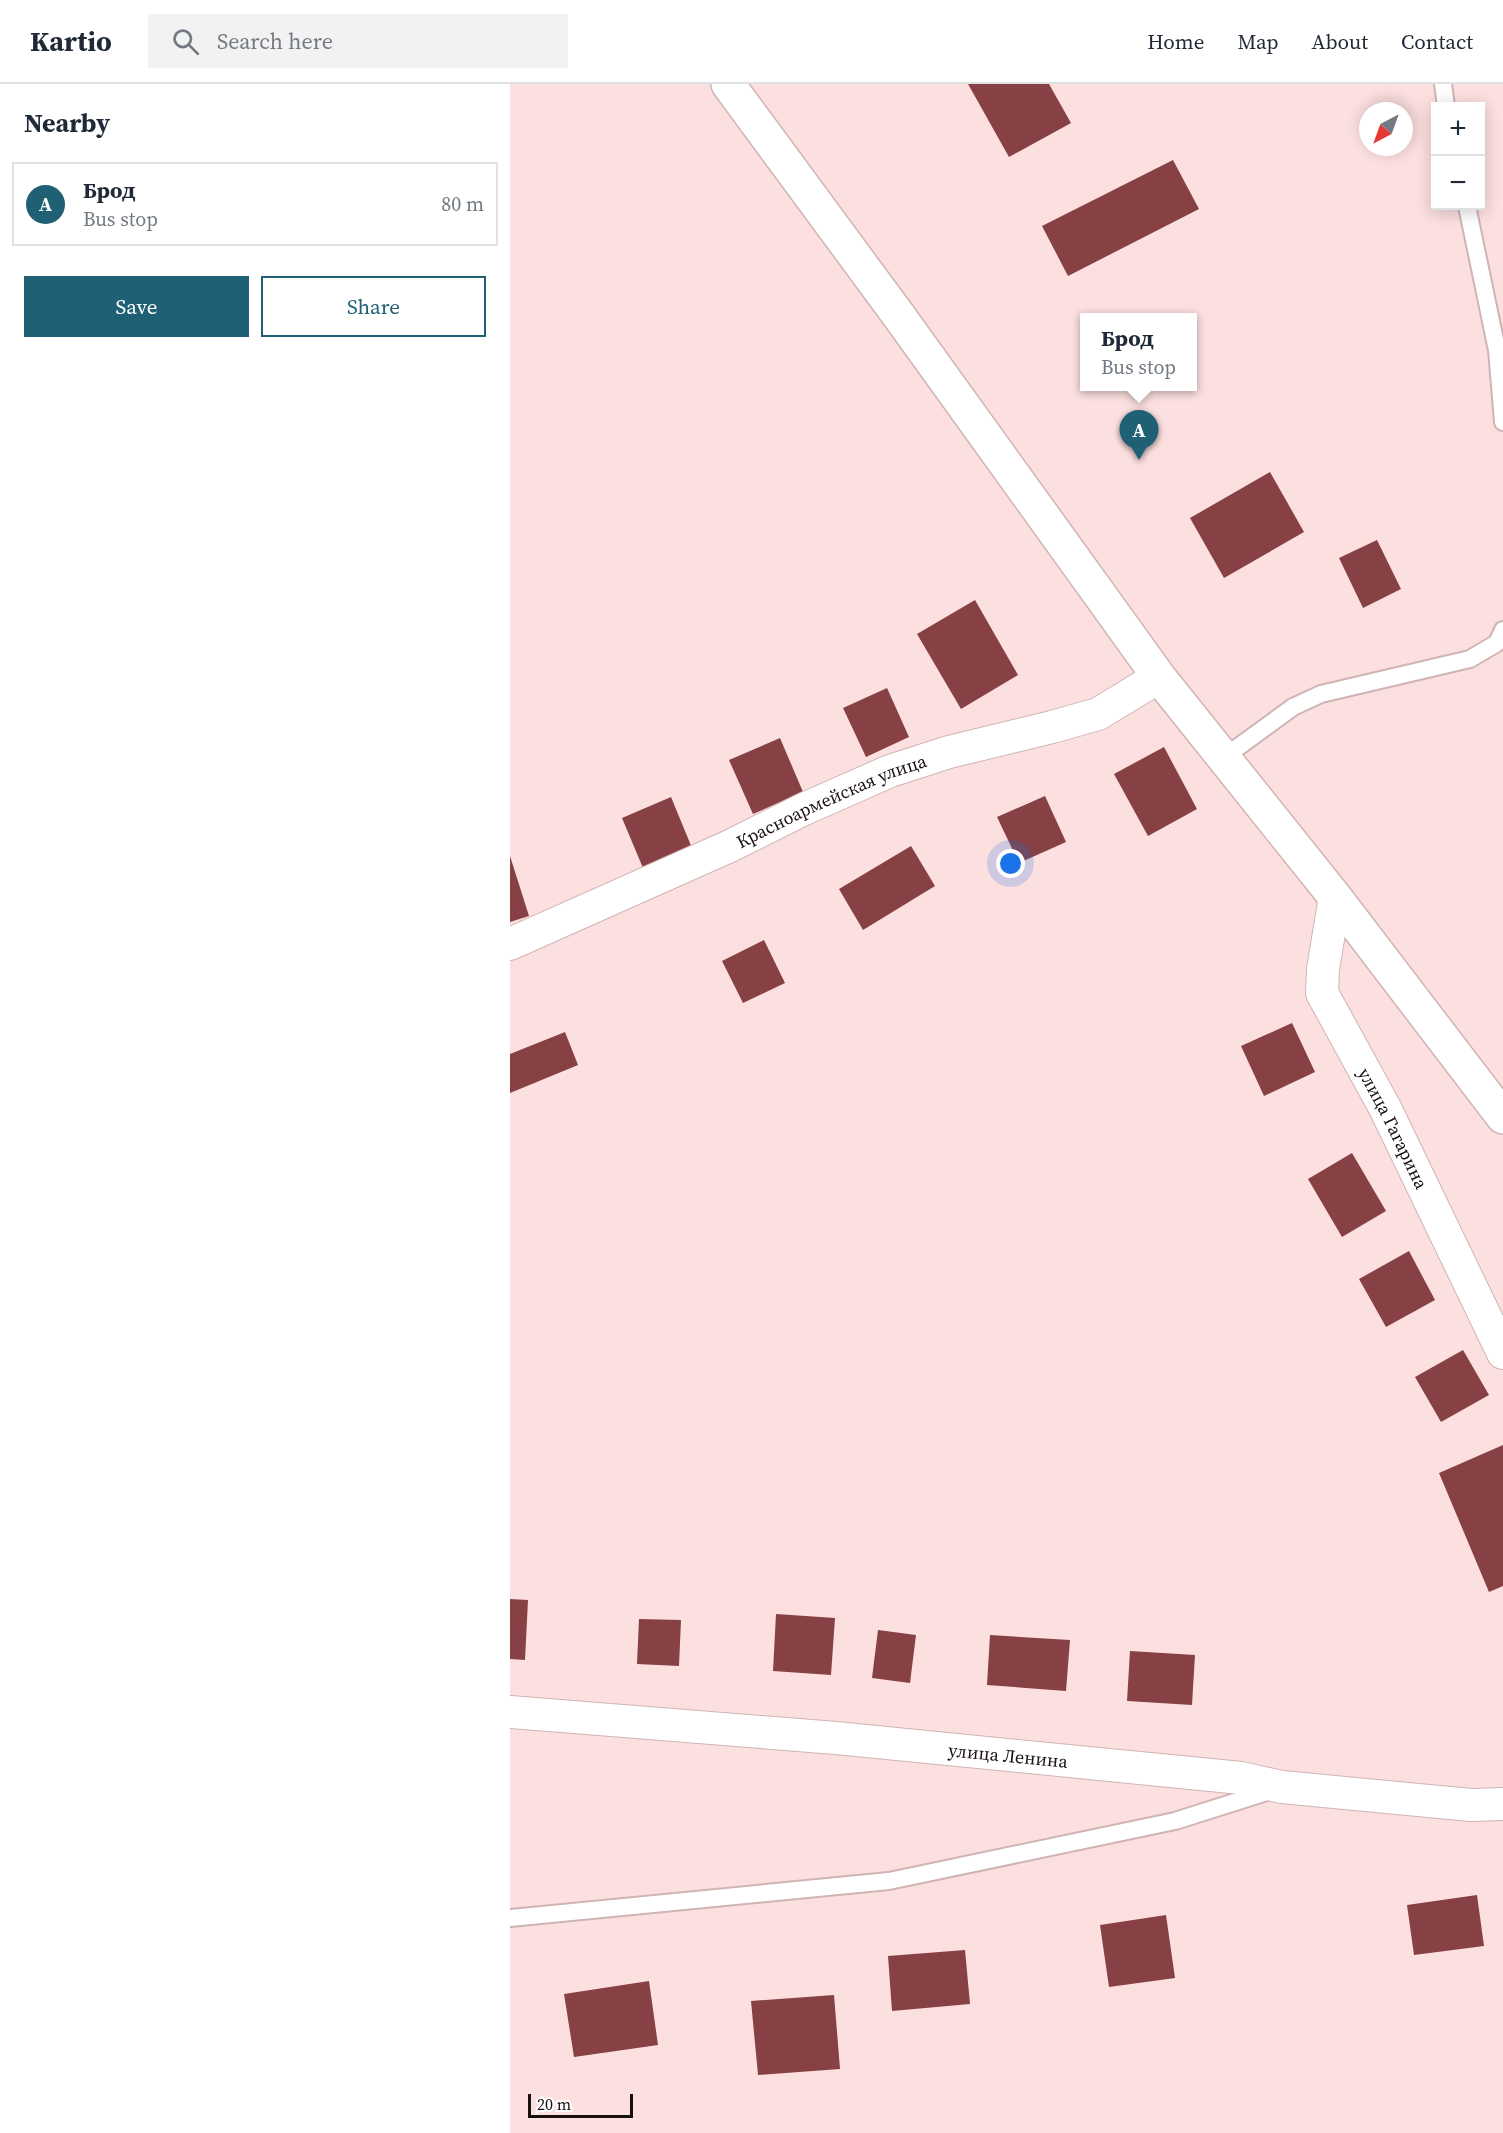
<!DOCTYPE html>
<html lang="en">
<head>
<meta charset="utf-8">
<style>
  :root { --surface:#fff; --page:#f2f2f3; --text:#1f2937; --muted:#747a83; --line:#e0e1e3; --accent:#206075 }
  body { margin:0; font-family:"Source Serif 4",serif; background:var(--page); color:var(--text) }
  .controls { position:absolute; right:18px; top:18px; display:grid; overflow:hidden; border-radius:0px; box-shadow:0 3px 15px #0003 }
  .controls button { width:54px; height:54px; display:grid; place-items:center; padding:0; border:0; border-bottom:2px solid var(--line); background:var(--surface); color:var(--text); font:30px sans-serif }
  .compass { position:absolute; left:849px; top:18px; width:54px; height:54px; border-radius:50%; background:var(--surface); box-shadow:0 3px 15px #0003; rotate:221deg }
  .scale { position:absolute; left:18px; bottom:15px; width:105px; box-sizing:border-box; padding-left:6px; border:3px solid #191010; border-top:0; font-size:16px; line-height:21px; white-space:nowrap; color:#191010; -webkit-text-stroke:4px #fff; paint-order:stroke }
  .you { position:absolute; left:501px; top:780px; width:21px; height:21px; margin:-15px; border:4px solid #fff; border-radius:50%; background:#1a73e8; box-shadow:0 0 0 9px #1a73e833 }
  .badge { display:grid; place-items:center; width:39px; height:39px; border-radius:50%; background:var(--accent); color:#fff; font-size:20px; font-weight:700 }
  .pin { position:absolute; translate:-50% -50px; filter:drop-shadow(0 2px 3px #0008) }
  .pin::after { content:''; position:absolute; top:32px; width:21px; height:18px; background:inherit; clip-path:polygon(0 0,100% 0,50% 100%) }
  .popup { position:absolute; left:570px; top:229px; width:117px; height:78px; box-sizing:border-box; display:grid; place-content:center; border-radius:0px; background:var(--surface); filter:drop-shadow(0 2px 4px #0005); font-size:20px; white-space:nowrap; color:var(--muted) }
  .popup b { font-size:22px; color:var(--text) }
  .popup::after { content:''; position:absolute; left:50%; top:100%; margin-left:-12px; border:12px solid transparent; border-top-color:var(--surface) }
  .list { margin:0; padding:0; list-style:none }
  h2 { display:flex; justify-content:space-between; align-items:center; height:78px; margin:0; padding:0 24px; font-size:26px }
  h2 small { font-size:20px; font-weight:400; color:var(--muted) }
  .list li { display:grid; grid-template-columns:39px 1fr auto; gap:18px; align-items:center; box-sizing:border-box; height:84px; margin:0 12px 12px; padding:0 12px; border:2px solid var(--line); border-radius:0px }
  .list b { display:block; font-size:22px; white-space:nowrap }
  .list p { margin:0; font-size:20px; white-space:nowrap; color:var(--muted) }
  .list em { font-size:20px; font-style:normal; color:var(--muted) }
  .actions { display:flex; gap:12px; padding:18px 24px }
  .actions a { flex:1; padding:14px 0; border:2px solid var(--accent); border-radius:0px; text-align:center; font-size:21px; color:var(--accent) }
  .actions .main { background:var(--accent); color:#fff }
  .icon { flex:none; width:33px; height:33px; fill:none; stroke:currentColor; stroke-width:2; stroke-linecap:round; stroke-linejoin:round }
  .map { position:relative; flex:none; width:993px; height:2049px; overflow:hidden }
  header { display:flex; align-items:center; gap:36px; box-sizing:border-box; height:84px; padding:0 30px; background:var(--surface); border-bottom:2px solid var(--line) }
  header strong { font-size:28px }
  nav { display:flex; gap:33px; margin-inline-start:auto; font-size:21px }
  .search { width:420px; height:54px; background:var(--page); display:flex; align-items:center; gap:15px; box-sizing:border-box; padding:0 21px; border-radius:0px; color:var(--muted); font-size:22px }
  main { display:flex }
  aside { flex:1; background:var(--surface) }
  .map>svg:first-child { display:block }
</style>
</head>
<body>
<header>
<strong>Kartio</strong>
<div class="search"><svg class="icon" aria-label="search" viewBox="0 0 24 24"><circle cx="10" cy="10" r="6"/><path d="M15 15l6 6"/></svg>Search here</div>
<nav><a>Home</a><a>Map</a><a>About</a><a>Contact</a></nav>
</header>
<main>
<aside>
<h2>Nearby<small></small></h2>
<ul class="list">
<li><span class="badge">A</span><div><b>Брод</b><p>Bus stop</p></div><em>80 m</em></li>
</ul>
<div class="actions"><a class="main">Save</a><a>Share</a></div>
</aside>
<div class="map">
<svg width="993" height="2049" viewBox="0 0 993 2049">
  <rect width="100%" height="100%" fill="#fcdfdf"/>
  <!-- building -->
  <g fill="#874044">
    <polygon points="458,0 539,0 561,39 499,73"/>
    <polygon points="663,76 689,125 558,192 532,142"/>
    <polygon points="760,388 794,448 714,494 680,434"/>
    <polygon points="867,456 891,505 853,524 829,474"/>
    <polygon points="465,516 508,591 451,625 407,550"/>
    <polygon points="377,604 399,653 356,673 333,624"/>
    <polygon points="270,654 293,708 243,730 219,676"/>
    <polygon points="654,663 687,725 638,752 604,690"/>
    <polygon points="535,712 556,758 509,779 487,733"/>
    <polygon points="161,713 182,764 133,784 112,734"/>
    <polygon points="401,762 425,802 353,846 329,805"/>
    <polygon points="0,772 19,832 0,838"/>
    <polygon points="254,856 275,899 233,919 212,877"/>
    <polygon points="782,939 805,988 754,1012 731,962"/>
    <polygon points="55,948 68,981 0,1009 0,970"/>
    <polygon points="842,1069 876,1127 832,1153 798,1095"/>
    <polygon points="899,1167 925,1216 876,1243 849,1195"/>
    <polygon points="953,1266 979,1311 931,1338 905,1293"/>
    <polygon points="993,1361 993,1502 979,1508 929,1389"/>
    <polygon points="0,1515 18,1516 15,1576 0,1575"/>
    <polygon points="266,1530 325,1534 321,1591 263,1587"/>
    <polygon points="129,1535 171,1536 169,1582 127,1580"/>
    <polygon points="368,1546 406,1551 400,1599 362,1594"/>
    <polygon points="480,1551 560,1556 556,1607 477,1601"/>
    <polygon points="620,1567 685,1571 682,1621 617,1617"/>
    <polygon points="967,1811 974,1862 904,1871 897,1821"/>
    <polygon points="656,1831 665,1894 599,1903 590,1841"/>
    <polygon points="455,1866 460,1920 382,1927 378,1872"/>
    <polygon points="139,1897 148,1961 64,1973 54,1910"/>
    <polygon points="324,1911 330,1985 248,1991 241,1917"/>
  </g>
  <g fill="none" stroke-linecap="round" stroke-linejoin="round">
    <defs>
      <g id="service">
        <polyline points="933,0 936,22"/>
        <polyline points="957,122 987,266 993,338"/>
        <polyline points="713,674 783,623 811,610 960,575 987,559 993,546"/>
        <polyline points="0,1834 379,1797 665,1737 763,1706"/>
      </g>
      <g id="minor">
        <path id="s1" d="M825 813 813 885 812 909 875 1024 993 1269"/>
        <path id="s2" d="M0 860 220 762 294 725 380 687 439 668 542 643 588 630 649 593"/>
        <path id="s3" d="M0 1628 326 1654 731 1694 772 1703 961 1721 993 1720"/>
      </g>
      <polyline id="secondary" points="218,0 389,232 649,593 825,813 993,1033"/>
    </defs>
    <!-- service casing -->
    <use href="#service" stroke="#d0b4b4" stroke-width="20"/>
    <!-- minor casing -->
    <use href="#minor" stroke="#d0b4b4" stroke-width="34"/>
    <!-- secondary casing -->
    <use href="#secondary" stroke="#d0b4b4" stroke-width="36"/>
    <!-- service -->
    <use href="#service" stroke="#fff" stroke-width="16"/>
    <!-- minor -->
    <use href="#minor" stroke="#fff" stroke-width="32"/>
    <!-- secondary -->
    <use href="#secondary" stroke="#fff" stroke-width="33"/>
  </g>
  <g text-anchor="middle" dominant-baseline="central" stroke-width="6" stroke-linejoin="round" paint-order="stroke">
    <!-- street labels -->
    <g font-size="18" fill="#191010" stroke="#fff">
      <text stroke="none"><textPath href="#s2" startOffset="352">Красноармейская улица</textPath></text>
      <text stroke="none"><textPath href="#s1" startOffset="250">улица Гагарина</textPath></text>
      <text stroke="none"><textPath href="#s3" startOffset="500">улица Ленина</textPath></text>
    </g>
  </g>
</svg>
<div class="controls">
<button>+</button>
<button>−</button>
</div>
<svg class="compass" viewBox="-18 -18 36 36"><path d="M0-13l5 13h-10z" fill="#e53935"/><path d="M0 13l5-13h-10z" fill="#747a83"/></svg>
<div class="scale">20 m</div>
<div class="you"></div>
<div class="pin badge" style="left:629px;top:376px">A</div>
<div class="popup"><b>Брод</b>Bus stop</div>
</div>
</main>
</body>
</html>
